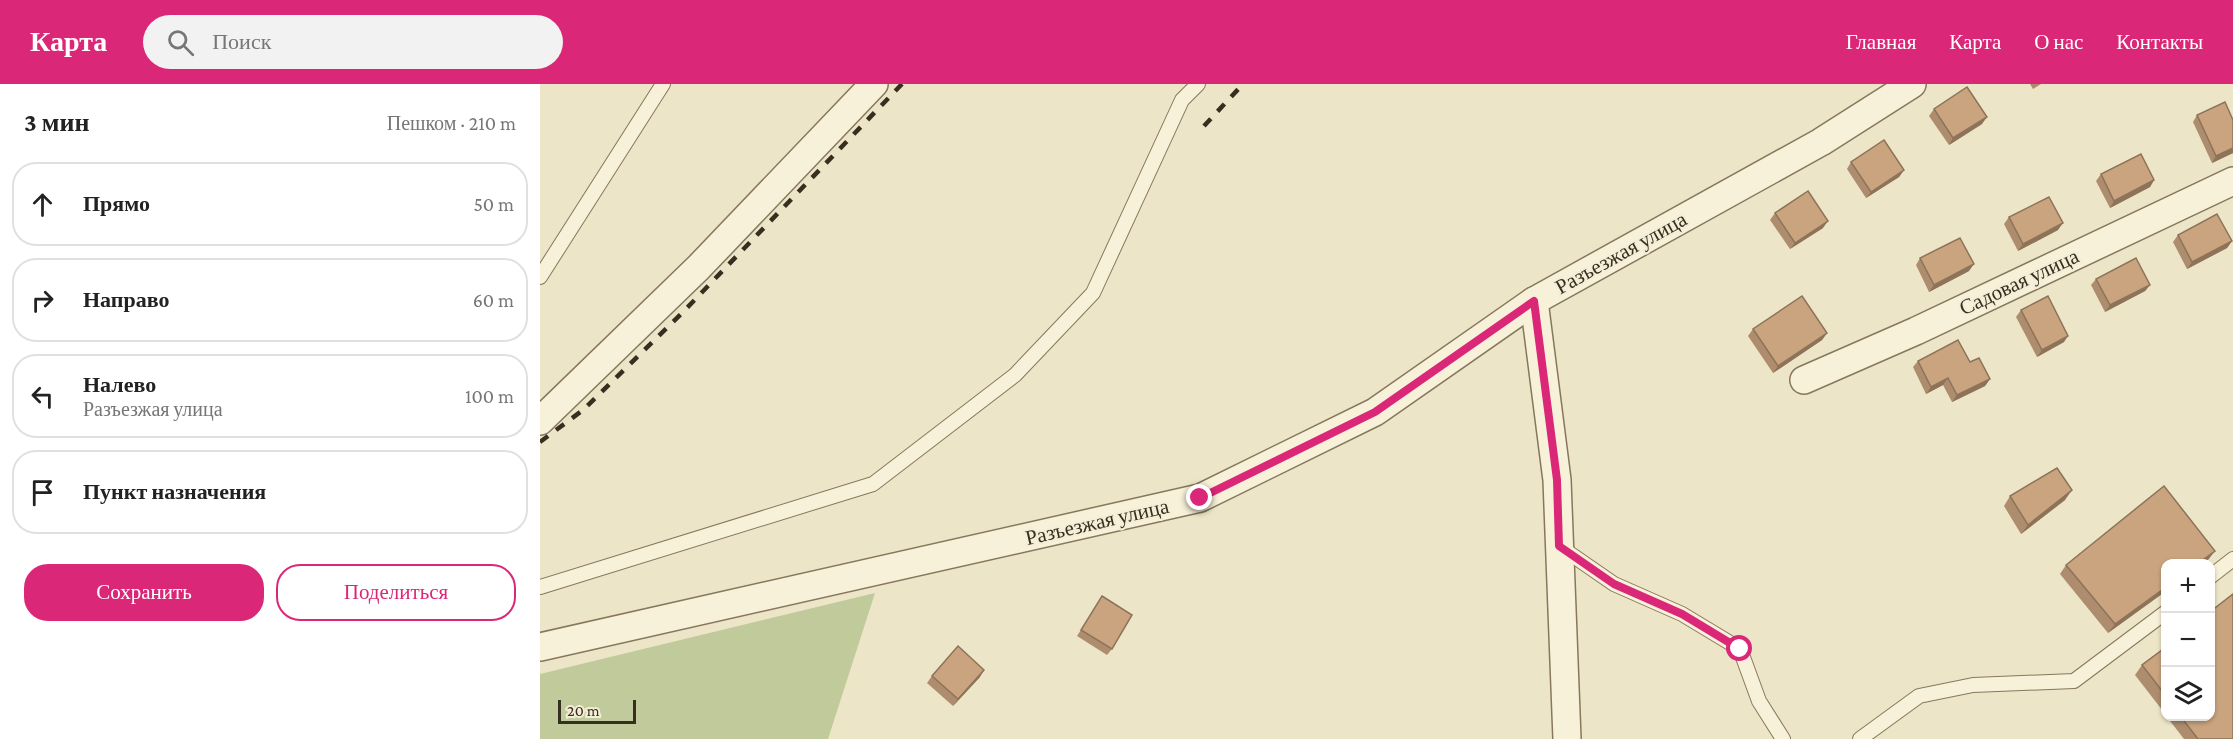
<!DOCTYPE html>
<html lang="ru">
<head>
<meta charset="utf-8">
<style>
  :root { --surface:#fff; --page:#f2f2f2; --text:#222; --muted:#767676; --line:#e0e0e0; --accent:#db2777 }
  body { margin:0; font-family:"Crimson Pro",serif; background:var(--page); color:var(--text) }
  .controls { position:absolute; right:18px; bottom:18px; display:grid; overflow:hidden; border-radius:12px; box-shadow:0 2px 4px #0004 }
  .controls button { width:54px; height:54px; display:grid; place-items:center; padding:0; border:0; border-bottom:2px solid var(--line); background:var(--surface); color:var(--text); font:30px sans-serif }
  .scale { position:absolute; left:18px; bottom:15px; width:78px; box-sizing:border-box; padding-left:6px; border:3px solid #382e20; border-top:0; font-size:16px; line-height:21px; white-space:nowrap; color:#382e20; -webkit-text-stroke:4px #f4eed6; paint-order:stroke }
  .stop { position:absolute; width:18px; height:18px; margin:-14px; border:4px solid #db2777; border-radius:50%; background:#fff }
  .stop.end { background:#db2777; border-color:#fff; box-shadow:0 2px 6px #0008 }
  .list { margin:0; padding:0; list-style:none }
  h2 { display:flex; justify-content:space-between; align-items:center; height:78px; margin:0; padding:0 24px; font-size:26px }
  h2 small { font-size:20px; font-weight:400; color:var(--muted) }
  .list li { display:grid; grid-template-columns:39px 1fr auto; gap:18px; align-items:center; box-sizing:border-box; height:84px; margin:0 12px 12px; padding:0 12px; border:2px solid var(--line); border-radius:24px }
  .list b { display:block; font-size:22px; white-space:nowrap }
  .list p { margin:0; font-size:20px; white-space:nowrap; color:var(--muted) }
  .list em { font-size:20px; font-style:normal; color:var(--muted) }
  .actions { display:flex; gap:12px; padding:18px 24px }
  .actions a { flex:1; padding:14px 0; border:2px solid var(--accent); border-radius:24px; text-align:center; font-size:21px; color:var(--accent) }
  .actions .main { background:var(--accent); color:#fff }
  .icon { flex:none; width:33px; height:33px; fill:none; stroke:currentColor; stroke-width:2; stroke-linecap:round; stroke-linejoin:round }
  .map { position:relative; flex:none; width:1693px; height:655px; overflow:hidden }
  header { display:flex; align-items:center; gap:36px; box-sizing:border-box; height:84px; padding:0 30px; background:var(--accent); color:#fff }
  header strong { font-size:28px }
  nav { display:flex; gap:33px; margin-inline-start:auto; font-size:21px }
  .search { width:420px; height:54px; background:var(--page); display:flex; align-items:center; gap:15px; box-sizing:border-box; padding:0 21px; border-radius:33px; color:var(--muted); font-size:22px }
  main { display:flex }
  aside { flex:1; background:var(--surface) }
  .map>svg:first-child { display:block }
</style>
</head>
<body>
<header>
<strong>Карта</strong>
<div class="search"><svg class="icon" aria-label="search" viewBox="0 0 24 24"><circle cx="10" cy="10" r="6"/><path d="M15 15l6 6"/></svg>Поиск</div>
<nav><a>Главная</a><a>Карта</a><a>О нас</a><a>Контакты</a></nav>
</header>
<main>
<aside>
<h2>3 мин<small>Пешком · 210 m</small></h2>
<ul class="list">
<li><svg class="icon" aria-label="ahead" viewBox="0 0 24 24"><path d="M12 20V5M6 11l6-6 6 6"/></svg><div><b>Прямо</b></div><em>50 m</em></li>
<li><svg class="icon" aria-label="right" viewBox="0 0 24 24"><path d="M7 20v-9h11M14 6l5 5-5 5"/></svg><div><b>Направо</b></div><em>60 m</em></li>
<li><svg class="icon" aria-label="left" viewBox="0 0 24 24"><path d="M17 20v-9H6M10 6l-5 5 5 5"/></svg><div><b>Налево</b><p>Разъезжая улица</p></div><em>100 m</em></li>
<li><svg class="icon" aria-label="arrive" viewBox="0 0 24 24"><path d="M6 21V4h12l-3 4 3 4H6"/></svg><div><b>Пункт назначения</b></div></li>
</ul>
<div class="actions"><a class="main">Сохранить</a><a>Поделиться</a></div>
</aside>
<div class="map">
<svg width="1693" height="655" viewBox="0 0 1693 655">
  <rect width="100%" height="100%" fill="#ede5c7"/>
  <!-- green -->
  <polygon fill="#c1ca9b" points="335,509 288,655 0,655 0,590"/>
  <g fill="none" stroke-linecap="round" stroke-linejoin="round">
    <defs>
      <g id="lane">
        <polyline points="0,193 123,0"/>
        <polyline points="1019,462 1074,500 1142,530 1200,565 1219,617 1243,655"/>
        <polyline points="1670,493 1693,475"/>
        <polyline points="0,503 333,400 475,291 553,209 642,16 658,0"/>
        <polyline points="1320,655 1379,612 1433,601 1534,597 1626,528"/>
      </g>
      <g id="street">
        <polyline points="994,217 1017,396 1027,655"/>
        <polyline points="1264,296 1376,247 1693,97"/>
        <polyline points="0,337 159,183 334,0"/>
        <polyline points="0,563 660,414 835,328 994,217 1281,58 1372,0"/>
      </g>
    </defs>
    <!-- lane casing -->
    <use href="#lane" stroke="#87775d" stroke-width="16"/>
    <!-- street casing -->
    <use href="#street" stroke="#87775d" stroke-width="30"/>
    <!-- lane -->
    <use href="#lane" stroke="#f7f1da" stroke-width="14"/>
    <!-- street -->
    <use href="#street" stroke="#f7f1da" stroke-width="27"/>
    <!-- rail -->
    <g stroke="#382e20" stroke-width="4.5" stroke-dasharray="10 10" stroke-linecap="butt">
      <polyline points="664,42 703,0"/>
      <polyline points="0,358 43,326 144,227 362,0"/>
    </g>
  </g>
  <!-- wall -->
  <g fill="#ad8d6d">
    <polygon points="1490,0 1501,0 1493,5"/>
    <polygon points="1394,25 1442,40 1409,61 1389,32"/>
    <polygon points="1657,31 1693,69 1672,79 1653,38"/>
    <polygon points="1311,78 1364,86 1359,93 1326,114 1307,85"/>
    <polygon points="1561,90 1614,96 1610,103 1570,124 1556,97"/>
    <polygon points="1235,129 1283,144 1250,165 1230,136"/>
    <polygon points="1469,133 1518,146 1478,167 1464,140"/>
    <polygon points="1638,151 1692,157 1687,164 1647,185 1633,158"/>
    <polygon points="1380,174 1429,187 1389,208 1376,181"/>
    <polygon points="1556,195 1610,201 1605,207 1565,228 1551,201"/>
    <polygon points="1481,226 1524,258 1497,273 1476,233"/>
    <polygon points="1213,245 1287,249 1282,256 1233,289 1208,252"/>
    <polygon points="1378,277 1430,278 1450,295 1445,302 1412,318 1403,301 1386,310 1373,283"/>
    <polygon points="1470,412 1525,416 1481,450 1464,422"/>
    <polygon points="1668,476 1664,480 1626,480 1626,507 1568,549 1520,490 1526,481"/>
    <polygon points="558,519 572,565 567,571 537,552"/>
    <polygon points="1626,563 1626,631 1595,591 1602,581"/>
    <polygon points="392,592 440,593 413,622 387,599"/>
    <polygon points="1627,633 1671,633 1693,655 1644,655"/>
  </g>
  <!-- shaded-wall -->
  <g fill="#8d7359">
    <polygon points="1447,33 1442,40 1409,61 1413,54"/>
    <polygon points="1693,64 1693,69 1672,79 1676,72"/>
    <polygon points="1364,86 1359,93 1326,114 1331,108"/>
    <polygon points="1614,96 1610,103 1570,124 1574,117"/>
    <polygon points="1288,137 1283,144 1250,165 1255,159"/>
    <polygon points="1523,139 1518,146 1478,167 1483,160"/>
    <polygon points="1692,157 1687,164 1647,185 1652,178"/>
    <polygon points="1434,180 1429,187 1389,208 1394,201"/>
    <polygon points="1610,201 1605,207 1565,228 1570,221"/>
    <polygon points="1287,249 1282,256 1233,289 1238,282"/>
    <polygon points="1528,252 1524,258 1497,273 1502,266"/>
    <polygon points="1408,294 1403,301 1386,310 1391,303"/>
    <polygon points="1450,295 1445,302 1412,318 1417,311"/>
    <polygon points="1532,406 1525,416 1481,450 1488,441"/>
    <polygon points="1675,467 1668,476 1664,480 1657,480"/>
    <polygon points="1626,503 1626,507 1568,549 1575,540"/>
    <polygon points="444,586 440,593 413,622 418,615"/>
  </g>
  <!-- building -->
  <g fill="#c9a47f" stroke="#8d7359" stroke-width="1.5">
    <polygon points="1427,3 1447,33 1413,54 1394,25"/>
    <polygon points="1685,18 1693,36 1693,64 1676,72 1657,31"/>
    <polygon points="1344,56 1364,86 1331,108 1311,78"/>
    <polygon points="1601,70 1614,96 1574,117 1561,90"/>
    <polygon points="1268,107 1288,137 1255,159 1235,129"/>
    <polygon points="1509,113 1523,139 1483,160 1469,133"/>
    <polygon points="1677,130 1692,157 1652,178 1638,151"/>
    <polygon points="1420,154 1434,180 1394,201 1380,174"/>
    <polygon points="1596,174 1610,201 1570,221 1556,195"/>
    <polygon points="1262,212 1287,249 1238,282 1213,245"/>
    <polygon points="1508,212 1528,252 1502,266 1481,226"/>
    <polygon points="1418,256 1430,278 1439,274 1450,295 1417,311 1408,294 1391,303 1378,277"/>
    <polygon points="1517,384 1532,406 1488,441 1470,412"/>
    <polygon points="1624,402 1675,467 1657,480 1626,480 1626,503 1575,540 1526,481"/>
    <polygon points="1693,510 1693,655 1658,655 1641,633 1671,633 1671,527"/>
    <polygon points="562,512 592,531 572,565 541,546"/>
    <polygon points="418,562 444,586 418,615 392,592"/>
    <polygon points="1626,563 1626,612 1602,581"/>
  </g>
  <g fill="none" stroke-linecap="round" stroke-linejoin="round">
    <!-- route -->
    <polyline stroke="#db2777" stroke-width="8" points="660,414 835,328 994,217 1017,396 1019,462 1074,500 1142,530 1200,565"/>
  </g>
  <g text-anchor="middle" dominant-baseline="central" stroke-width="4.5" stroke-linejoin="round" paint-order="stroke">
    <!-- street labels -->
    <g font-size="21" fill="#382e20" stroke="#f4eed6">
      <text transform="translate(1081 169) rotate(-29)">Разъезжая улица</text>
      <text transform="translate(1479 198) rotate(-25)">Садовая улица</text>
      <text transform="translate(557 438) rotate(-13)">Разъезжая улица</text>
    </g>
  </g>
</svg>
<div class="controls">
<button>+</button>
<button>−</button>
<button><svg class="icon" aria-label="layers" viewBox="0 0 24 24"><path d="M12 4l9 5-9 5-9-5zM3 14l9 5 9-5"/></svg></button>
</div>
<div class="scale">20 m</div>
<div class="stop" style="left:1200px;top:565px"></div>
<div class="stop end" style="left:660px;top:414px"></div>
</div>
</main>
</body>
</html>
